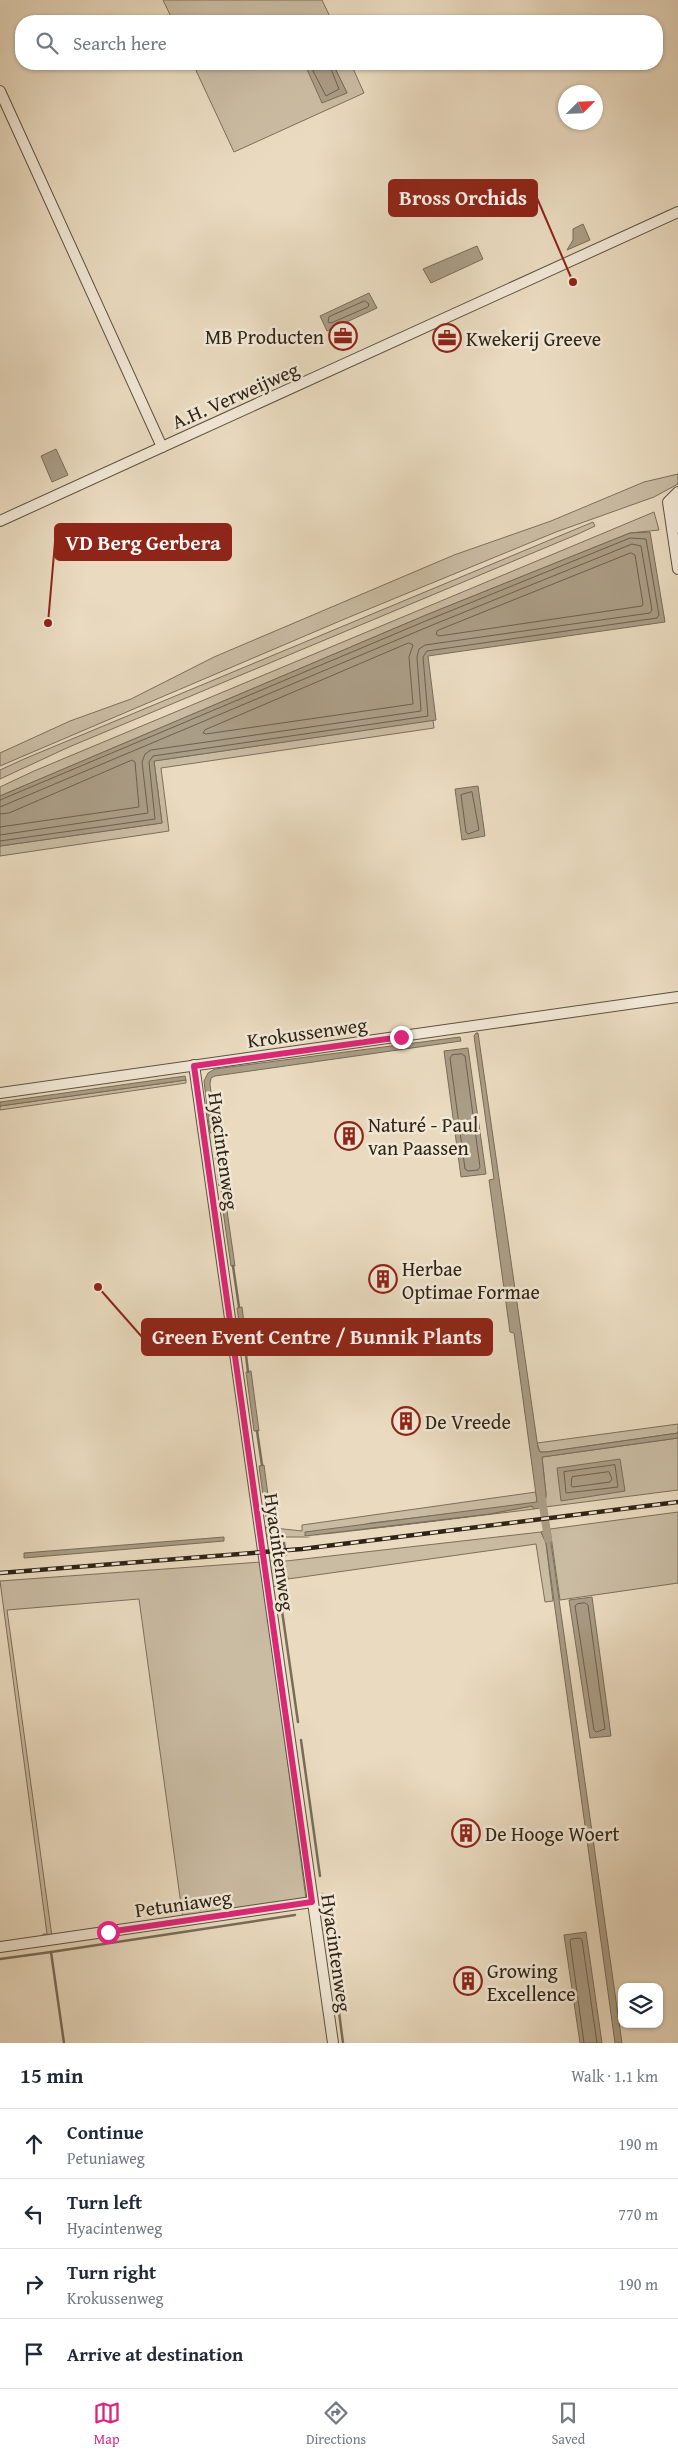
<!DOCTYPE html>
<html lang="en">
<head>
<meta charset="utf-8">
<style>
  :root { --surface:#fff; --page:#f6f6f7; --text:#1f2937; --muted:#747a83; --line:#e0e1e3; --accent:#db2777 }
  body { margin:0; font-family:"Gentium Book Plus",serif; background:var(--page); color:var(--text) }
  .controls { position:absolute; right:15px; bottom:15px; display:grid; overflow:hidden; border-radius:10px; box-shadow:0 1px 4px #0004 }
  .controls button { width:45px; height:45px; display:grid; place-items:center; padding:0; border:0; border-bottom:1px solid var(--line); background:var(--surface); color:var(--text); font:25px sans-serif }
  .compass { position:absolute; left:558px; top:85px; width:45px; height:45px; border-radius:50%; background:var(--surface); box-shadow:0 1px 4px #0004; rotate:66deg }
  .stop { position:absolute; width:15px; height:15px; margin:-11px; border:4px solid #db2777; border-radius:50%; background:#fff }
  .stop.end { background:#db2777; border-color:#fff; box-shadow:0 1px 5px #0008 }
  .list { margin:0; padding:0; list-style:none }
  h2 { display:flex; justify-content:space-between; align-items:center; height:65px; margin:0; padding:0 20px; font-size:21px }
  h2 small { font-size:16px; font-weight:400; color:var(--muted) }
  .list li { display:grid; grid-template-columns:32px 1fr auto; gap:15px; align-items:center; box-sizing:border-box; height:70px; padding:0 20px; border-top:1px solid var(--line) }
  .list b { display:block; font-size:19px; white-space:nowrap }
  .list p { margin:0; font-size:16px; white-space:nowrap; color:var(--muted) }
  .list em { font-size:16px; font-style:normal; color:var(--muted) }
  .icon { flex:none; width:28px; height:28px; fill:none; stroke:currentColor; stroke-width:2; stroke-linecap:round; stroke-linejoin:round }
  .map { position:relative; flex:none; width:678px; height:2043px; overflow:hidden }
  .search { position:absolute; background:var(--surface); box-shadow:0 1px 4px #0004; left:15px; right:15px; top:15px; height:55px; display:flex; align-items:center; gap:12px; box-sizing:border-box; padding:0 18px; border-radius:20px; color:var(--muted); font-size:19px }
  .sheet { height:345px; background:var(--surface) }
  nav { display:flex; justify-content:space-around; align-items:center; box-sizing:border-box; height:70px; border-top:1px solid var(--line); background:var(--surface); font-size:14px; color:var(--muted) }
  nav a { display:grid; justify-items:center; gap:2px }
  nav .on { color:var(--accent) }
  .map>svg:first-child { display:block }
</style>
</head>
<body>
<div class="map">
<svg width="678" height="2043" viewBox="0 0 678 2043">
  <rect width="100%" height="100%" fill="#eadbc0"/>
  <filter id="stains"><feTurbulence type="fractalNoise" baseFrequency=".004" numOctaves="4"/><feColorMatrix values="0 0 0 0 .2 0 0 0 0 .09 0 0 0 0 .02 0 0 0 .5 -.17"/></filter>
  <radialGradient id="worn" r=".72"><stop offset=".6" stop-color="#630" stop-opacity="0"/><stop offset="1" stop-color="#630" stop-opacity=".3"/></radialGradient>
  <!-- green -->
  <g fill="#cabca3" stroke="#7c705c">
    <polygon points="163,0 322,0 332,21 173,21"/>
    <polygon points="193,64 314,64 307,67 347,93 333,64 351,64 364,93 234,152"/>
    <polygon points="678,474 678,484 654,497 556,532 347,618 0,766 0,753 70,721 131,699 214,657 454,555 551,521 644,482"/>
    <polygon points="654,512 659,530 630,533 426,615 0,796 0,787 34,771"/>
    <polygon points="593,522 595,526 578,534 69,747 0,779 0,770 24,759"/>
    <polygon points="433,720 434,728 161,768 169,831 0,856 0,846 162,823 154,761"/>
    <polygon points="186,1080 186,1083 0,1110 0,1106"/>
    <polygon points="678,1424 678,1433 546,1452 540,1452 537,1443"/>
    <polygon points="678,1438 678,1490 545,1507 546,1494 542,1457"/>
    <polygon points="536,1492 537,1502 532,1504 371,1523 326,1534 489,1514 532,1506 534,1509 307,1537 282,1537 271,1531 269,1535 275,1538 266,1536 265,1527 302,1531 302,1525"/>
    <polygon points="678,1512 678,1583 560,1600 550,1529"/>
    <polygon points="541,1532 546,1543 553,1601 545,1602 536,1544 288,1579 288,1577 283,1577 281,1585 272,1587 268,1561 275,1561 273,1564 274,1576 286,1561"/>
    <polygon points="261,1562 306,1899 183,1919 139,1599 7,1610 52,1937 44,1938 43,1934 47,1934 0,1581"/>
  </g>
  <!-- water -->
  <g fill="#aa9d86" stroke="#786d59">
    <polygon points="314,64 333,64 347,93 322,103 306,67"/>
    <polygon points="583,224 590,240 567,250 573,240 573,229"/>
    <polygon points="477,246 483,259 431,283 423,269"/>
    <polygon points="369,293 377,308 327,331 320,316"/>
    <polygon points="56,449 68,475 52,482 41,456"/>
    <polygon points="650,532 665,622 428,656 436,720 154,761 162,823 0,846 0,796 426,615 630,533"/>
    <polygon points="478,786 485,836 462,840 455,789"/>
    <polygon points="476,1033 478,1033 538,1448 540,1452 546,1452 678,1433 678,1438 542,1457 546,1494 545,1507 534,1509 532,1506 489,1514 305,1536 305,1532 537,1502 514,1333 510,1332 489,1180 494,1179 474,1036"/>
    <polygon points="460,1037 461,1041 215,1076 211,1078 210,1084 216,1132 210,1133 204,1081 208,1073 215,1069"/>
    <polygon points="468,1048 486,1174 461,1177 444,1051"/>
    <polygon points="185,1076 186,1080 0,1106 0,1102"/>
    <polygon points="216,1158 220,1158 223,1186 219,1186"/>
    <polygon points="221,1197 225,1197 235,1266 231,1266"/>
    <polygon points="242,1307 248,1355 244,1355 237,1308"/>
    <polygon points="251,1371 259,1431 254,1431 246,1372"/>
    <polygon points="620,1459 625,1491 561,1501 557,1468"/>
    <polygon points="264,1465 271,1517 266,1517 259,1466"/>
    <polygon points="550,1529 550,1536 622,2043 615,2043 546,1543 541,1532"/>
    <polygon points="224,1537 224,1541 24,1558 24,1553"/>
    <polygon points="275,1561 286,1561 280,1567 279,1575 276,1577 273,1564"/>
    <polygon points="592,1597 611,1736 590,1738 569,1600"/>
    <polygon points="586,1932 602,2043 580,2043 564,1935"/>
  </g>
  <!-- pier -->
  <polygon fill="#eadbc0" points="507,1513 326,1537 303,1537 435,1522"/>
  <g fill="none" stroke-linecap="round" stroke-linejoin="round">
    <!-- shore -->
    <g stroke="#6c604e" stroke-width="1">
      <polyline points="314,64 313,71 326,96 339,89 329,64"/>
      <polygon points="365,301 369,304 368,307 331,323 328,322 329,317"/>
      <polygon points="631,553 635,555 643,604 642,606 439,636 436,634 437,631"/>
      <polygon points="409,643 413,645 409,657 413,704 206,734 203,733 205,730"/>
      <polygon points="472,792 479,830 468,834 466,832 461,795"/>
      <polyline points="0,800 428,620 630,538 646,539 659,615 657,618 427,651 423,657 428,716 153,756 149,762 155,819 0,841"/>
      <polyline points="0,807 430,626 632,544 641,546 652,610 650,613 425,645 419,649 417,657 421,711 151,750 145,754 142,762 148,813 0,835"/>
      <polyline points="0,814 9,813 132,760 135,762 139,807 0,827"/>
      <polygon points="462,1054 465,1056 480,1167 478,1170 468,1171 465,1169 450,1058 452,1055"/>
      <polygon points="615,1465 618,1487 566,1493 564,1472"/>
      <polygon points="609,1472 612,1479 610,1482 573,1487 571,1486 572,1477"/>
      <polygon points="585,1603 588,1605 605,1729 596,1732 594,1730 575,1606 577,1604"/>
      <polyline points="584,2043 570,1941 571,1939 580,1938 582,1940 597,2043"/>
    </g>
    <!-- stream -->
    <g stroke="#786d59" stroke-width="2.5">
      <polyline points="214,1132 218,1158"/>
      <polyline points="221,1186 223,1197"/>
      <polyline points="233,1266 239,1307"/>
      <polyline points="246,1355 248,1372"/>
      <polyline points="257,1431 262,1465"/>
      <polyline points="284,1543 286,1555"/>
      <polyline points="276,1556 279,1551 279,1544"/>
      <polyline points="280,1597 298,1722"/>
      <polyline points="301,1740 320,1876"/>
      <polyline points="322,1894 331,1953"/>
      <polyline points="51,1952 295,1915"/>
      <polyline points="0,1959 51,1952 64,2043"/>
      <polyline points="333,1966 343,2043"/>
    </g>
    <!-- canal -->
    <polyline stroke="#aa9d86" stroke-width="8" points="542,1499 548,1539"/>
    <defs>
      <g id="minor">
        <polyline points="0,91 162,447 678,212"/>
        <polyline points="678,492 668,502 678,569"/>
        <polyline points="0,521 162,447"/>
        <polyline points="675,528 678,499"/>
        <polyline points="194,1065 333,2043"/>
        <polyline points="0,1093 678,997"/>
        <polyline points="0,1947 312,1902"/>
      </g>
    </defs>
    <!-- minor casing -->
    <use href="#minor" stroke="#5d5240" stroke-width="12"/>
    <!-- minor -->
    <use href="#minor" stroke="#f1e8d6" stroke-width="10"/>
    <defs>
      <polyline id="rail" points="0,1573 302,1549 678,1502"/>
    </defs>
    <!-- rail casing -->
    <use href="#rail" stroke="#2e2416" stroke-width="4.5"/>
    <!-- rail -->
    <use href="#rail" stroke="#f1e8d6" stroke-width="2.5" stroke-dasharray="8" stroke-linecap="butt"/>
  </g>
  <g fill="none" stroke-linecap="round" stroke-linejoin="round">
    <!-- route -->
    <polyline stroke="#db2777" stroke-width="6" points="108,1932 312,1902 194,1066 401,1037"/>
  </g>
  <!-- icons -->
  <defs>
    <symbol id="office-ring" viewBox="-11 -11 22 22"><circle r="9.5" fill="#f1e8d6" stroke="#8f2418" stroke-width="1.5"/><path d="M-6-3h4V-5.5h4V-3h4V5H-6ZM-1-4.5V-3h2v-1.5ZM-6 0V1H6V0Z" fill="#8f2418"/></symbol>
    <symbol id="building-ring" viewBox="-11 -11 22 22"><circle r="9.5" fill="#f1e8d6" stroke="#8f2418" stroke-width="1.5"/><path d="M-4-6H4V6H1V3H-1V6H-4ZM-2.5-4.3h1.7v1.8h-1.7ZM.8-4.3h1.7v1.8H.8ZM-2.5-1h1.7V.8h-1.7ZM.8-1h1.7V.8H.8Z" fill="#8f2418"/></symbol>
  </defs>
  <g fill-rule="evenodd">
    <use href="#office-ring" x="327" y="320" width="32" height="32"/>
    <use href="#office-ring" x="431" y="322" width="32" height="32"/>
    <use href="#building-ring" x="333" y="1120" width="32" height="32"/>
    <use href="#building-ring" x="367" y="1263" width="32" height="32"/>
    <use href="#building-ring" x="390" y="1405" width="32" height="32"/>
    <use href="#building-ring" x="450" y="1817" width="32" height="32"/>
    <use href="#building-ring" x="452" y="1965" width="32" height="32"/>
  </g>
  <g text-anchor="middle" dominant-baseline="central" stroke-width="5" stroke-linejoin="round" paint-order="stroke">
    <!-- poi labels -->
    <g font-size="20" fill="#2e2416" stroke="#f1e8d6" text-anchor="start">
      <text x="324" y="336" text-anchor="end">MB Producten</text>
      <text x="466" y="338">Kwekerij Greeve</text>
      <text x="368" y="1124">Naturé - Paul<tspan x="368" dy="23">van Paassen</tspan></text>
      <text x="402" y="1268">Herbae<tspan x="402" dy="23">Optimae Formae</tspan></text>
      <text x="425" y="1421">De Vreede</text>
      <text x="485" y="1833">De Hooge Woert</text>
      <text x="487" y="1970">Growing<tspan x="487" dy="23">Excellence</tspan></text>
    </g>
    <!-- street labels -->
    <g font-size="20" fill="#2e2416" stroke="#f1e8d6">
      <text transform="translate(235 395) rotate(-24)">A.H. Verweijweg</text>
      <text transform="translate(307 1032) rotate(-8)">Krokussenweg</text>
      <text transform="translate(224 1151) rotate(82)">Hyacintenweg</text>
      <text transform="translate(280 1552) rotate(82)">Hyacintenweg</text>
      <text transform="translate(183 1903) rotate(-8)">Petuniaweg</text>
      <text transform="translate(337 1953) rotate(82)">Hyacintenweg</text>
    </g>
  </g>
  <!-- callouts -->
  <path fill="none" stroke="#8f2418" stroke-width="2" d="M573 282L537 198M48 623L55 542M98 1287L142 1337"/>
  <g fill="#8f2418" stroke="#f1e8d6" stroke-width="2">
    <circle cx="573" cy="282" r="5"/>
    <circle cx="48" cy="623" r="5"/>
    <circle cx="98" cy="1287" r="5"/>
  </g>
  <g fill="#8f2418" stroke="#8f2418" stroke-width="2">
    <rect x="389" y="180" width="148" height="36" rx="5"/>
    <rect x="55" y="524" width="176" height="36" rx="5"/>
    <rect x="142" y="1319" width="350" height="36" rx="5"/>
  </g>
  <g font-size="21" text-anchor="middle" font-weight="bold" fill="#fff">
    <text x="463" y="205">Bross Orchids</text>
    <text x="143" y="550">VD Berg Gerbera</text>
    <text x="317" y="1344">Green Event Centre / Bunnik Plants</text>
  </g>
  <rect width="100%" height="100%" filter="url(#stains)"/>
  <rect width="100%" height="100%" fill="url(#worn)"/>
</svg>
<div class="controls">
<button><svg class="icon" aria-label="layers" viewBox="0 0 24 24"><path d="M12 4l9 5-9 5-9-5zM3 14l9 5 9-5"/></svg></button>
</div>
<svg class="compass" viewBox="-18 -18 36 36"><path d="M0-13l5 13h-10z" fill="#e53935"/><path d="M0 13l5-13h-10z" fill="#747a83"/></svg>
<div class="stop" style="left:108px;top:1932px"></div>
<div class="stop end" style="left:401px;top:1037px"></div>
<div class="search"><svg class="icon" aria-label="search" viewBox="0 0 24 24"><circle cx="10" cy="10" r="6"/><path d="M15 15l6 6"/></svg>Search here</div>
</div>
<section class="sheet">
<h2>15 min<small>Walk · 1.1 km</small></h2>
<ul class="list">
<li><svg class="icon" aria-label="ahead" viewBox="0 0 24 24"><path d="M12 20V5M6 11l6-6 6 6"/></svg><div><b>Continue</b><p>Petuniaweg</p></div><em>190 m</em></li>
<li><svg class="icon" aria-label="left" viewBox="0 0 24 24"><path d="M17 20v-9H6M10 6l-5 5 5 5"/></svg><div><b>Turn left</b><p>Hyacintenweg</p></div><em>770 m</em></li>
<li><svg class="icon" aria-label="right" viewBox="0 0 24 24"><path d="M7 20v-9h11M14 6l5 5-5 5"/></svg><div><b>Turn right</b><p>Krokussenweg</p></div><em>190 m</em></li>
<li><svg class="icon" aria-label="arrive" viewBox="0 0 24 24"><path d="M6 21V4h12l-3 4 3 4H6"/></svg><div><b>Arrive at destination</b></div></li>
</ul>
</section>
<nav>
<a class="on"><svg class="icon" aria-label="map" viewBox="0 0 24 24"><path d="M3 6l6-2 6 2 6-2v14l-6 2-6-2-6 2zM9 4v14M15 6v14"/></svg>Map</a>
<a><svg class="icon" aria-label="directions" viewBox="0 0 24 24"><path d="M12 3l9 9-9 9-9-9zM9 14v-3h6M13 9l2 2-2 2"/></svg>Directions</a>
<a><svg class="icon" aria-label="saved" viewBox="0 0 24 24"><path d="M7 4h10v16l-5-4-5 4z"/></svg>Saved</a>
</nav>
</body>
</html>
